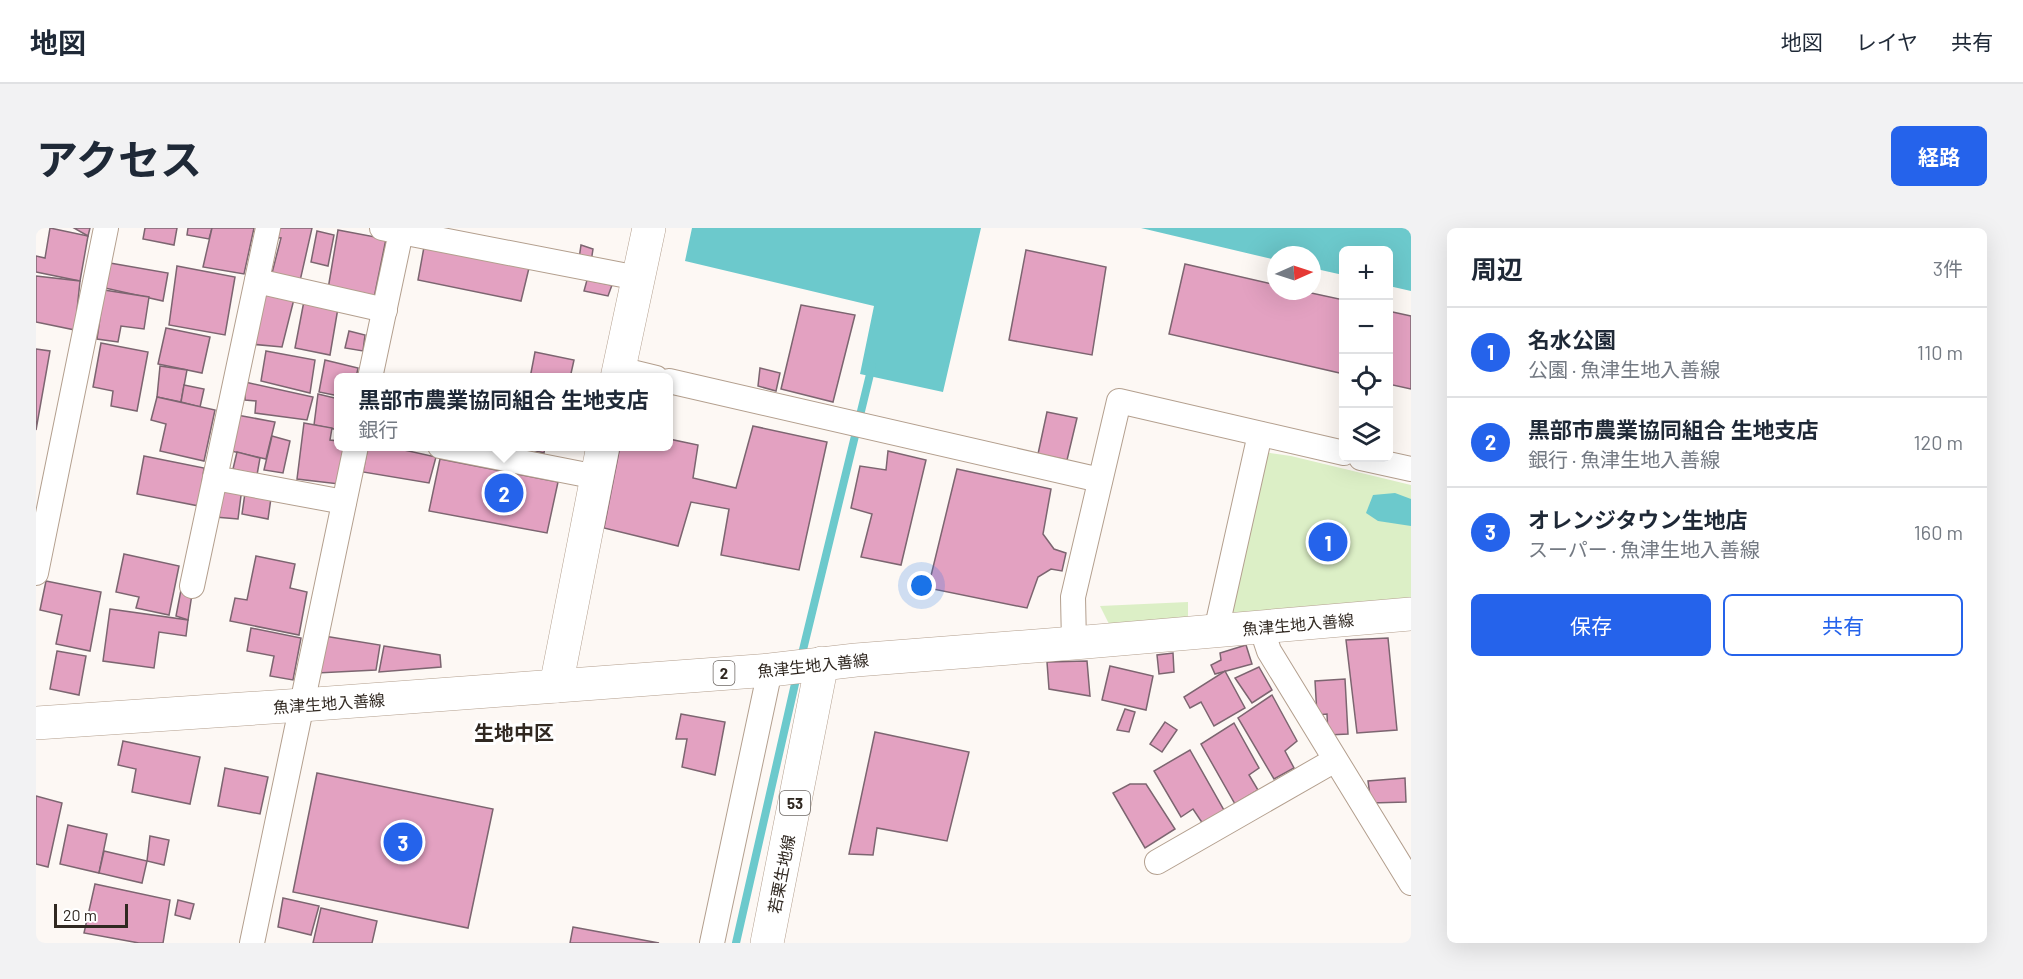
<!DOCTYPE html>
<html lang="ja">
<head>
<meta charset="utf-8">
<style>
  :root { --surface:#fff; --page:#f2f2f3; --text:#1f2937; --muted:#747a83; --line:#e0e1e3; --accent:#2563eb }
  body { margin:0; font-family:Barlow,"Noto Sans JP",sans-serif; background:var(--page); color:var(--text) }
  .controls { position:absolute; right:18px; top:18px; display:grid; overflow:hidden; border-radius:9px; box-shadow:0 6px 24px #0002 }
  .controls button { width:54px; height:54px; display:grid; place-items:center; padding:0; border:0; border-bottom:2px solid var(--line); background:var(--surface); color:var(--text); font:30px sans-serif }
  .compass { position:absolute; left:1231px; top:18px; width:54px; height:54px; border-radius:50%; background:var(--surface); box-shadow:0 6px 24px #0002; rotate:87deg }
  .scale { position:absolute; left:18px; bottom:15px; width:74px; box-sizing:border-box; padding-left:6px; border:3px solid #302821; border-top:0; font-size:16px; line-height:21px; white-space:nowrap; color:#302821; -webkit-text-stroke:4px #fff; paint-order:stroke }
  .you { position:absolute; left:886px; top:358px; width:21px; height:21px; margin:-15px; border:4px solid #fff; border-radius:50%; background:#1a73e8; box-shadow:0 0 0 9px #1a73e833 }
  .badge { display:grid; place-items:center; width:39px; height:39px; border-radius:50%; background:var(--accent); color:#fff; font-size:20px; font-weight:700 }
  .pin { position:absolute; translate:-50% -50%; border:3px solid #fff; box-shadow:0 2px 6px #0006 }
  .popup { position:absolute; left:298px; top:145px; width:339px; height:78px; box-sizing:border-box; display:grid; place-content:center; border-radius:9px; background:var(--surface); filter:drop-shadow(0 2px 4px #0005); font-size:20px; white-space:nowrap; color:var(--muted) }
  .popup b { font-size:22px; color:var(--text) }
  .popup::after { content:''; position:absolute; left:50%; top:100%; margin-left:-12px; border:12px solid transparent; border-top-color:var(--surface) }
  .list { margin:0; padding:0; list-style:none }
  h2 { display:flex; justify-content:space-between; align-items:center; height:78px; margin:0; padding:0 24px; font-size:26px }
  h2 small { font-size:20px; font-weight:400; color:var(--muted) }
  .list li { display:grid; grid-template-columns:39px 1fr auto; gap:18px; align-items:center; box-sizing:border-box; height:90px; padding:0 24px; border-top:2px solid var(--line) }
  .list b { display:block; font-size:22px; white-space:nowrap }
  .list p { margin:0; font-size:20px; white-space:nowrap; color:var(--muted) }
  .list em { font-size:20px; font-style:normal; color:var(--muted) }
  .actions { display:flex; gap:12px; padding:18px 24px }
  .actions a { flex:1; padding:14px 0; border:2px solid var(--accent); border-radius:9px; text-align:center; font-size:21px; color:var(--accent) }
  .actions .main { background:var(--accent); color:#fff }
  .icon { flex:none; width:33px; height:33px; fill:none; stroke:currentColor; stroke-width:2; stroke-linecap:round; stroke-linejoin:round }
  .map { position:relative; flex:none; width:1375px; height:715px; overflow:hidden; border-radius:9px }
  header { display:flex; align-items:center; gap:36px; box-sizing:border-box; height:84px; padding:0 30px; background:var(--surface); border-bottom:2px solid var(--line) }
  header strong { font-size:28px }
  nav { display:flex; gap:33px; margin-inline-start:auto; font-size:21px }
  .intro { display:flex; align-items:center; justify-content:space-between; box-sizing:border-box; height:144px; padding:0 36px }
  h1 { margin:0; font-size:42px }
  .button { padding:15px 27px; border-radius:9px; background:var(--accent); color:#fff; font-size:21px; font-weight:700 }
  main { display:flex; gap:36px; padding:0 36px }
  aside { flex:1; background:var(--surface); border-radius:9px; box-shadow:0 6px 24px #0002 }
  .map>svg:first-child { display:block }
</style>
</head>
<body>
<header>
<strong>地図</strong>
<nav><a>地図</a><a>レイヤ</a><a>共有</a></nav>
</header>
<div class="intro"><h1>アクセス</h1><a class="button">経路</a></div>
<main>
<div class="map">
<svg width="1375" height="715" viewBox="0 0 1375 715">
  <rect width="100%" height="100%" fill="#fdf8f4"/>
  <!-- green -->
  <g fill="#dcefc6">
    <polygon points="1228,224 1255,228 1375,257 1375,373 1194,388"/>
    <polygon points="1152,374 1152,391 1073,396 1064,378"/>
  </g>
  <!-- water -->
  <g fill="#6cc9cc">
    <polygon points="656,0 945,0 907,164 824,146 838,78 649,33"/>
    <polygon points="1105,0 1375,0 1375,63 1353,58 1352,22 1308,22 1307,47 1276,40 1276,27 1240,27 1240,32"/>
    <polygon points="1359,265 1375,271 1375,298 1342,293 1330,285 1337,267"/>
  </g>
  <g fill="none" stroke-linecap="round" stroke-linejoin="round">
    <!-- stream -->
    <g stroke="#6cc9cc" stroke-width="8">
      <polyline points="765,430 836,138"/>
      <polyline points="700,715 761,447"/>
    </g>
  </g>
  <!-- building -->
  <g fill="#e3a1c1" stroke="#7c6570" stroke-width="1.5">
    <polygon points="14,0 52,8 44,53 0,44 0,28 9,30"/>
    <polygon points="38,0 54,0 52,8"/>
    <polygon points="109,0 141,0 138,17 107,11"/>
    <polygon points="152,0 176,0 173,11 151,7"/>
    <polygon points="176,0 218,0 208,46 167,39"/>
    <polygon points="237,0 276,0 264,53 235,49 245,10 236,9"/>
    <polygon points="302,2 350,11 338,70 292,61"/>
    <polygon points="281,3 298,7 292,38 275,34"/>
    <polygon points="545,17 557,21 555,34 543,31"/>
    <polygon points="388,19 493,40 485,73 382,52"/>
    <polygon points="990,22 1070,39 1056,127 973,112"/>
    <polygon points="74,35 132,45 127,73 69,60"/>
    <polygon points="1149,36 1240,57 1240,63 1266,63 1308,72 1308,146 1133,106"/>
    <polygon points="141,38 199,49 189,107 133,97"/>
    <polygon points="0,48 44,53 39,102 0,94"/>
    <polygon points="551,52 576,57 572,68 548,63"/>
    <polygon points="68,62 113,69 108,101 85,98 82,114 61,111"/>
    <polygon points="223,65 258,71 246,119 214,116"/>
    <polygon points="268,73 302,80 294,127 259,120"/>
    <polygon points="765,77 819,87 797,174 745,161"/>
    <polygon points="1352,83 1375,88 1375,161 1352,156"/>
    <polygon points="130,100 174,109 166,145 122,136"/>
    <polygon points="313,103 329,107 327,123 309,120"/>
    <polygon points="65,115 112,124 101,183 75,178 77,163 57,159"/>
    <polygon points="0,121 14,123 0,202"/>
    <polygon points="230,123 279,132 274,165 225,153"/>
    <polygon points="499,124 538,132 534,150 494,150"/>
    <polygon points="289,132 322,140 320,150 303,150 303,168 283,164"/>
    <polygon points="124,138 151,142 145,174 121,169"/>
    <polygon points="724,140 744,145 740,163 722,158"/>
    <polygon points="209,154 277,169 271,192 219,185 220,173 209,172"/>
    <polygon points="148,157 168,161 164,179 145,174"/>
    <polygon points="282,166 303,171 303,202 278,197"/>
    <polygon points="121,169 179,182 168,233 124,223 130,196 115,192"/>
    <polygon points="1011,184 1041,190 1031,232 1002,226"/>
    <polygon points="201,187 239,194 230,231 195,223"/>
    <polygon points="268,195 296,200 294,212 303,213 303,218 308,218 303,256 261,251"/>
    <polygon points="717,198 791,214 763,342 685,327 693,281 655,274 642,318 568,300 584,218 633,218 633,211 662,217 657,250 700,260"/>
    <polygon points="236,208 254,213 247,245 228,242"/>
    <polygon points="332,218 350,218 400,229 393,255 327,244"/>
    <polygon points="481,218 509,218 508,225"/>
    <polygon points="852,223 890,232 865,337 825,329 836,286 815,280 824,238 850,242"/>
    <polygon points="201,224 224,230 221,247 197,241"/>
    <polygon points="108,228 168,240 163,278 101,266"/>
    <polygon points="404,231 522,254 511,305 393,283"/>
    <polygon points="921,241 1015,261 1007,306 1018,321 1030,325 1026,343 1015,341 1002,349 991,380 892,360"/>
    <polygon points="186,257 206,260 202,291 179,289"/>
    <polygon points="209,265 235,270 232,291 206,286"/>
    <polygon points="88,326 143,338 133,387 100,380 103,369 80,364"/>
    <polygon points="220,328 259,336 254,360 271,364 263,407 194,393 199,370 211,372"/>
    <polygon points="10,353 65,364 54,423 20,416 26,387 4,382"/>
    <polygon points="145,362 156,366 152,392 140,388"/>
    <polygon points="74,381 152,392 150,408 123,404 118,440 67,433"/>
    <polygon points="215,400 265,410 257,452 234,448 238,428 211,423"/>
    <polygon points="288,408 344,417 340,442 281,445"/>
    <polygon points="1352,410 1361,502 1321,505 1310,412"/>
    <polygon points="1210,417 1216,436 1179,446 1175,437 1185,432 1184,425"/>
    <polygon points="348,418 404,427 405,439 343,444"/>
    <polygon points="21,423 50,428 43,467 14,461"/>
    <polygon points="1137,425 1138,444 1123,446 1121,427"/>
    <polygon points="1051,433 1054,468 1013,461 1011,434"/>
    <polygon points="1074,438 1117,448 1110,482 1066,472"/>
    <polygon points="1223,439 1236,462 1216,475 1199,450"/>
    <polygon points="1189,443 1209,480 1178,498 1165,474 1154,480 1148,469"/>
    <polygon points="1309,451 1312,506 1292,507 1291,486 1281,487 1279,453"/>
    <polygon points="1236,467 1261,513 1249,523 1258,540 1238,551 1202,490"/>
    <polygon points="1089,481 1099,484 1093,504 1081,502"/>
    <polygon points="645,486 689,494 679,547 646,539 651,511 640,511"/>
    <polygon points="1129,494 1141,502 1126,524 1114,516"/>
    <polygon points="1198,495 1223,540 1213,547 1222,562 1199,576 1165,516"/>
    <polygon points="839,504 933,524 911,613 841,600 837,627 813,626"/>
    <polygon points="87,513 164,529 154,576 96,564 100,541 82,537"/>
    <polygon points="1154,522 1189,584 1167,596 1157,581 1145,589 1118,543"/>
    <polygon points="189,540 232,549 224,586 182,578"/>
    <polygon points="281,545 457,581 432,700 257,664"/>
    <polygon points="1369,550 1370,574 1335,575 1332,553"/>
    <polygon points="1094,556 1110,556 1139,601 1109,620 1077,565"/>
    <polygon points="0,568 26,575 12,639 0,636"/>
    <polygon points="32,597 71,606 63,645 24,636"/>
    <polygon points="114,608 133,612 128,637 111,633"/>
    <polygon points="68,623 111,633 106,655 63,645"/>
    <polygon points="59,656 134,672 127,715 103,715 48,705"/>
    <polygon points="247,670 283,678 275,707 242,699"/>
    <polygon points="142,672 158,676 154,691 139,687"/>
    <polygon points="285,680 341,693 336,715 277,715"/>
    <polygon points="537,699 623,715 534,715"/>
  </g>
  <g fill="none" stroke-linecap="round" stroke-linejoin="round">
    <defs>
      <g id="street">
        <polyline points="232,0 179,250 308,274"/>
        <polyline points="366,0 365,4 602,50"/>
        <polyline points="221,53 349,82"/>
        <polyline points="583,141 620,150"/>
        <polyline points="334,150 365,4 346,0"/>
        <polyline points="633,153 1064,252"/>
        <polyline points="404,218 561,249"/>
        <polyline points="1325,230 1375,241"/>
        <polyline points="0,345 70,0"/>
        <polyline points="156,358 179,250"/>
        <polyline points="1225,399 1233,423 1375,655"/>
        <polyline points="1180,403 1224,206"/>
        <polyline points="1038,415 1037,369 1083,173 1308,225"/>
        <polyline points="1121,634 1299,532"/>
        <polyline points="216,715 320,218"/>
        <polyline points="676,715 734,442"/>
      </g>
      <g id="secondary">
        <polyline points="581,150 613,0"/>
        <polyline points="520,458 567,218"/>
      </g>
      <g id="primary">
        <polyline points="0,495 266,477 734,442 820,432 1038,415 1375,386"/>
        <polyline points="731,715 786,435"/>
      </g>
    </defs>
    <!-- street casing -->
    <use href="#street" stroke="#b39f8e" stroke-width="26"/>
    <!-- secondary casing -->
    <use href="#secondary" stroke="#b39f8e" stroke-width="34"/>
    <!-- primary casing -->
    <use href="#primary" stroke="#b39f8e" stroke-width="34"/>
    <!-- street -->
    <use href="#street" stroke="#fff" stroke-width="24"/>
    <!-- secondary -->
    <use href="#secondary" stroke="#fff" stroke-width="33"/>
    <!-- primary -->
    <use href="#primary" stroke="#fff" stroke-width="33"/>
  </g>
  <g text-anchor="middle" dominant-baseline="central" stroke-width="6" stroke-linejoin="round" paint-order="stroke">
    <!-- shield labels -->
    <g fill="#fff" stroke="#6e6864" stroke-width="1.5">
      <rect x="677.5" y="433" width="21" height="24" rx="4.5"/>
      <rect x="744" y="563" width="30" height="24" rx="4.5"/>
    </g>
    <g font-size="15" font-weight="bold" fill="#302821">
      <text x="688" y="445">2</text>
      <text x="759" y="575">53</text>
    </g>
    <!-- street labels -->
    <g font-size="16" fill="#302821" stroke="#fff">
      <text transform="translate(1262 396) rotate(-5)">魚津生地入善線</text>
      <text transform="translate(777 437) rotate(-6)">魚津生地入善線</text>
      <text transform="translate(293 475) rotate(-4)">魚津生地入善線</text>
      <text transform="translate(745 646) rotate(-79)">若栗生地線</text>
    </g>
    <!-- quarter labels -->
    <g font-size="20" font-weight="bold" fill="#302821" stroke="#fff">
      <text x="478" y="504">生地中区</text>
    </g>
  </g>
</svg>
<div class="controls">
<button>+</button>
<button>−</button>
<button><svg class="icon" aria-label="locate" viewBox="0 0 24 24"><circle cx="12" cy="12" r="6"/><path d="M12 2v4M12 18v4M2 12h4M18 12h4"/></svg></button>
<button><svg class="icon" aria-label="layers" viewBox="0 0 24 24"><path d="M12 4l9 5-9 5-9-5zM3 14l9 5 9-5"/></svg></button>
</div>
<svg class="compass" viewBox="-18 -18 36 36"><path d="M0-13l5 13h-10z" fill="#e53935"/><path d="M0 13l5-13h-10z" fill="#747a83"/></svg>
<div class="scale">20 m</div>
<div class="you"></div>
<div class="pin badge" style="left:1292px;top:314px">1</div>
<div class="pin badge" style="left:468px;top:265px">2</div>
<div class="popup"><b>黒部市農業協同組合 生地支店</b>銀行</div>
<div class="pin badge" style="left:367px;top:614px">3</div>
</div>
<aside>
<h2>周辺<small>3件</small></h2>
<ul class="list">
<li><span class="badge">1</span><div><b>名水公園</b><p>公園 · 魚津生地入善線</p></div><em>110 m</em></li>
<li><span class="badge">2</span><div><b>黒部市農業協同組合 生地支店</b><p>銀行 · 魚津生地入善線</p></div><em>120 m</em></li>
<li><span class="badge">3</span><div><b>オレンジタウン生地店</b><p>スーパー · 魚津生地入善線</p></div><em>160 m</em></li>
</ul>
<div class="actions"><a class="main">保存</a><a>共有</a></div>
</aside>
</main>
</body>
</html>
